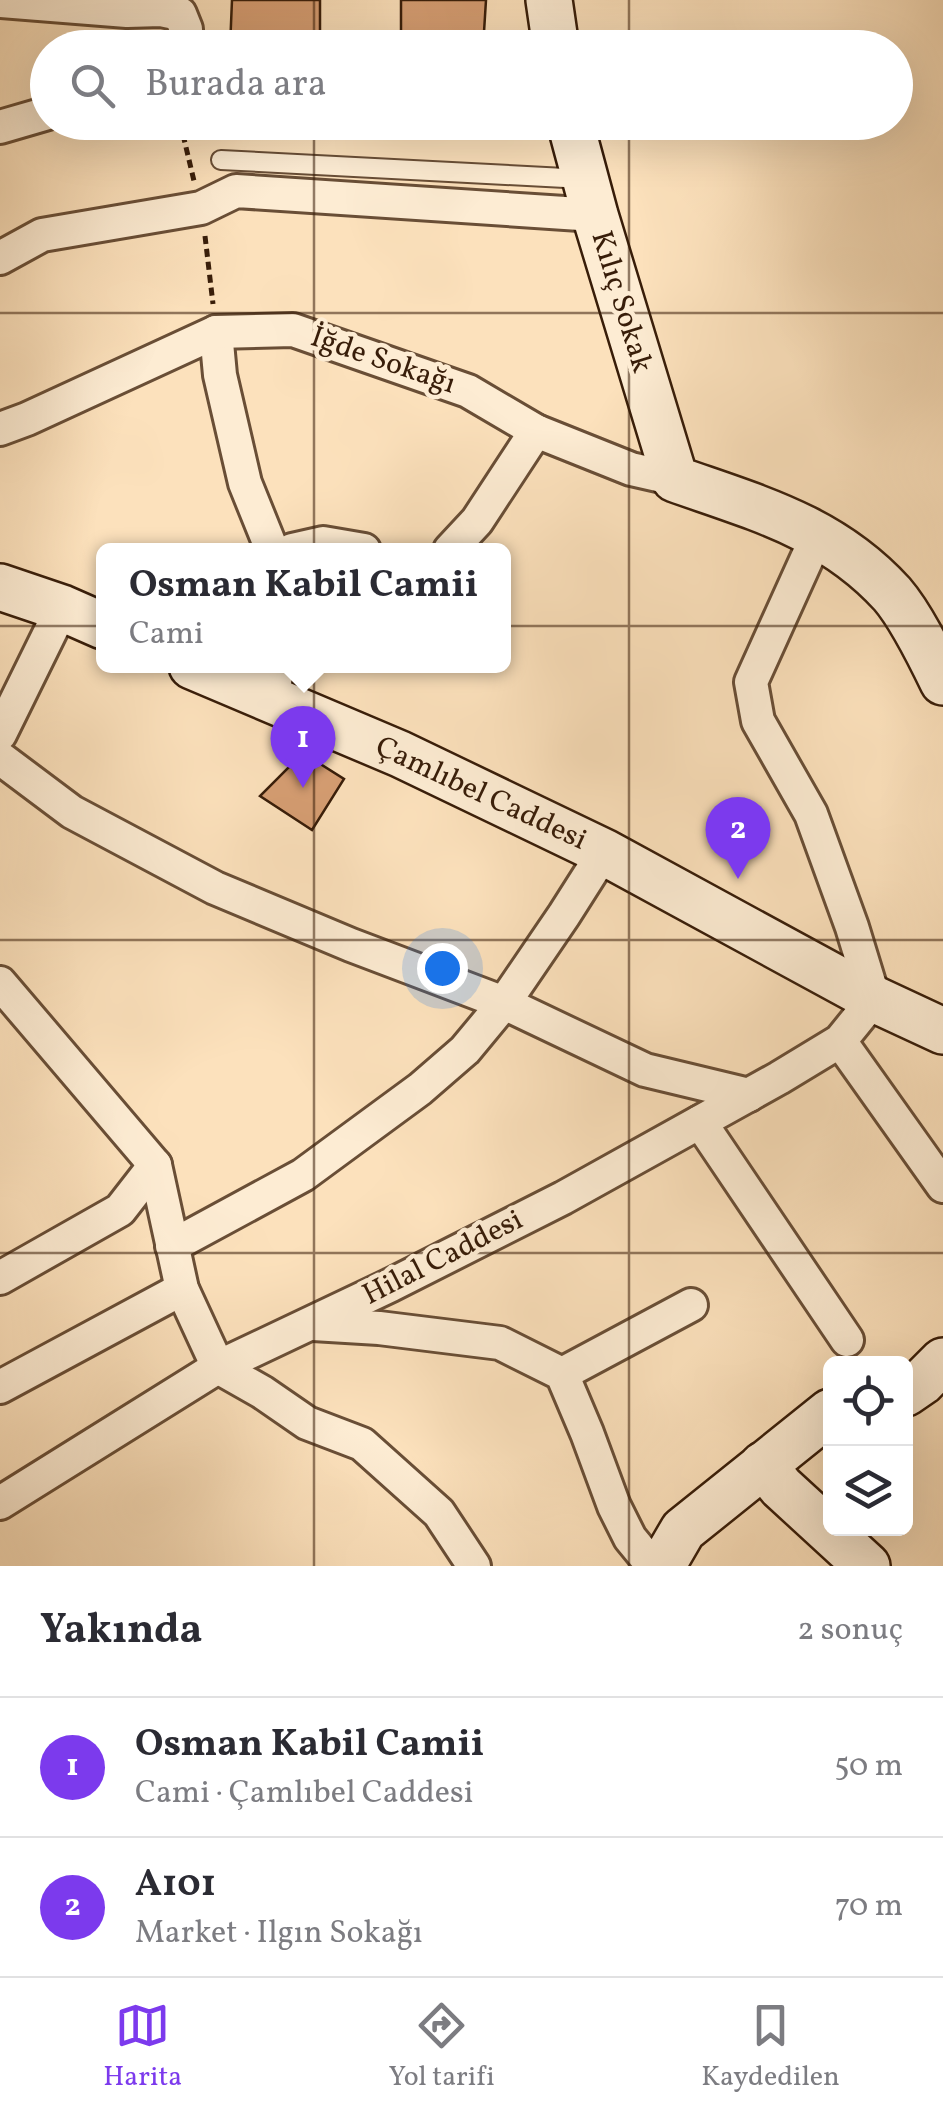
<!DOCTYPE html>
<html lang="tr">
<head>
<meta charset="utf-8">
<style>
  :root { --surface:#fff; --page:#f2f2f3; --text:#2b2b33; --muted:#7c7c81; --line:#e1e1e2; --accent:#7c3aed }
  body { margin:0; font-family:Vollkorn,serif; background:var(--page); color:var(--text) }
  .controls { position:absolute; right:30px; bottom:30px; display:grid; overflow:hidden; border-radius:15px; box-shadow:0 10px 40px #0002 }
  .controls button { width:90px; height:90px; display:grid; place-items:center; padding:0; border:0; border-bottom:2px solid var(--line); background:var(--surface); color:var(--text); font:50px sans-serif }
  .you { position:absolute; left:442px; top:968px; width:35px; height:35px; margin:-25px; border:8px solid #fff; border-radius:50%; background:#1a73e8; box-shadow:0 0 0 15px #1a73e833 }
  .badge { display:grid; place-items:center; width:65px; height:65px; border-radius:50%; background:var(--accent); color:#fff; font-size:32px; font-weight:700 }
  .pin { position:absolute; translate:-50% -82px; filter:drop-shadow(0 2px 5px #0008) }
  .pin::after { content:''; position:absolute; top:52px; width:35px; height:30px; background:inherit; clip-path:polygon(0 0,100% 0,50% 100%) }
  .popup { position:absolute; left:96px; top:543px; width:415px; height:130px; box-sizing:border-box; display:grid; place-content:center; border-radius:15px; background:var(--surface); filter:drop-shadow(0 2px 8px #0005); font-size:32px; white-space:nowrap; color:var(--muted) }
  .popup b { font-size:38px; color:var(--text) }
  .popup::after { content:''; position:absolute; left:50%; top:100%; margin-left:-20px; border:20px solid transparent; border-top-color:var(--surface) }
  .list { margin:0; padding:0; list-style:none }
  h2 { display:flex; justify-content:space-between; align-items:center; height:130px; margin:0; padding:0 40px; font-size:42px }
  h2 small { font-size:32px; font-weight:400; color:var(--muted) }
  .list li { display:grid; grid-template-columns:65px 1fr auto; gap:30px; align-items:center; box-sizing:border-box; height:140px; padding:0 40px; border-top:2px solid var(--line) }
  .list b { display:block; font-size:38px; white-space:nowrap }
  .list p { margin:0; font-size:32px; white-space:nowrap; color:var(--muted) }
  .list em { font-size:32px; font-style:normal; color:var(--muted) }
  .icon { flex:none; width:55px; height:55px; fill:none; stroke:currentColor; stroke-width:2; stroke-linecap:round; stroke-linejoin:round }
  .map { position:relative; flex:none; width:943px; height:1566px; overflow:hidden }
  .search { position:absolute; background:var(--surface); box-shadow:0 10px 40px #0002; left:30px; right:30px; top:30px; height:110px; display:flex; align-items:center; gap:25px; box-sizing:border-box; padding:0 35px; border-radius:55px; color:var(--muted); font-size:38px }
  .sheet { height:410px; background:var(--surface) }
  nav { display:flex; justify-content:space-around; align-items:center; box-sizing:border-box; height:140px; border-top:2px solid var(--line); background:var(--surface); font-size:28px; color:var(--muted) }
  nav a { display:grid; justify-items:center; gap:5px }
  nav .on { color:var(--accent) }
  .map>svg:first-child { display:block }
</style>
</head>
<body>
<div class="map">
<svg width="943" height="1566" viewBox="0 0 943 1566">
  <rect width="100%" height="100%" fill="#fce1bc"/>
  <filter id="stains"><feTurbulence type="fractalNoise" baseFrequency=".002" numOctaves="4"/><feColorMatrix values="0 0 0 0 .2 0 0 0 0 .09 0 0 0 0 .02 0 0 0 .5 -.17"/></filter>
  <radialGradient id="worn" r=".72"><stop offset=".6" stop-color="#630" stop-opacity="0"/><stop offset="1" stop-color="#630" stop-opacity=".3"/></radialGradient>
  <!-- building -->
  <g fill="#d69e73" stroke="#381d09" stroke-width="2.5">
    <polygon points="232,0 320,0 320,32 401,38 401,0 486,0 483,48 230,48"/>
    <polygon points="383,122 480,122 480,130"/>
    <polygon points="303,753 344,779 312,830 260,796"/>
  </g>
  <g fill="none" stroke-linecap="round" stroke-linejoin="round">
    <defs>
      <polyline id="lane" points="221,160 584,179"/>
      <g id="street">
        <polyline points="0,1 127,11 161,10 180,14 186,29 184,48"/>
        <polyline points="0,127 48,113"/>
        <polyline points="0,258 42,235 201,208 236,191 595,215"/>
        <polyline points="216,332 220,375 245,483 272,550"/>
        <polyline points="0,429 27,419 216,332 293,330 468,391 536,431 631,469 675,479"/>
        <polyline points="292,550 323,543 364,550"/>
        <polyline points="450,550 477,521 536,431"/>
        <polyline points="273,700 277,666"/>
        <polyline points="0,734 62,608"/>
        <polyline points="0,758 72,812 215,888 351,945 504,1003 645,1070 749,1095"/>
        <polyline points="0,983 155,1165 182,1289 218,1367 262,1392 307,1423 362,1444 439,1513 474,1566"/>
        <polyline points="840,1041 943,1186"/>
        <polyline points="700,1122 847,1340"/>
        <polyline points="172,1246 303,1175 420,1089 465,1050 504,1003 564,915 604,852"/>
        <polyline points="0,1278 120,1210 155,1165"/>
        <polyline points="313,1324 379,1328 500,1343 562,1374 587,1433 614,1506 630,1538 653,1566"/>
        <polyline points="562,1374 691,1305"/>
        <polyline points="0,1387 182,1289"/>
        <polyline points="0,1503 218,1367 391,1285 563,1198 779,1078 840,1041 874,999 852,927 811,814 758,721 751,682 818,534"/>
      </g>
      <g id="secondary">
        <polyline points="549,0 556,48"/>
        <path d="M570 122 595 215 675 479C757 508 831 527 892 594 911 616 930 655 943 682"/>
        <polyline points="0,587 62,608 103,626"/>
        <polyline points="192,666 400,754 604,852 874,999 943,1031"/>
        <polyline points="906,1393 922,1382 943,1361"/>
        <polyline points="763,1465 781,1487 867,1566"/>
        <polyline points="662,1566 683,1530 830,1412"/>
      </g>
    </defs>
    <!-- lane casing -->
    <use href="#lane" stroke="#694e36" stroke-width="22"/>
    <!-- street casing -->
    <use href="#street" stroke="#694e36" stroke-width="38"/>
    <!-- secondary casing -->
    <use href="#secondary" stroke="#381d09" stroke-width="50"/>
    <!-- path -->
    <g stroke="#381d09" stroke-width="5" stroke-dasharray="8 5" stroke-linecap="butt">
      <polyline points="180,122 194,181"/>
      <polyline points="205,236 213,304"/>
    </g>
    <!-- lane -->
    <use href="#lane" stroke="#fdecd3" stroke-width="18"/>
    <!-- street -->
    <use href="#street" stroke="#fdecd3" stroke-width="32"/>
    <!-- secondary -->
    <use href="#secondary" stroke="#fdecd3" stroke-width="45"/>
  </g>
  <!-- grid -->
  <path fill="none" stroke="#381d09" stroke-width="2.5" stroke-opacity="0.55" d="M314 0V48M629 0V48M314 122V1566M629 122V1566M0 313H943M0 626H943M0 940H943M0 1253H943"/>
  <g text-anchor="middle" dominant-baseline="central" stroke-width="9" stroke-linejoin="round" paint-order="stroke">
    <!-- street labels -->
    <g font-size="30" fill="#381d09" stroke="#fdecd3">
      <text transform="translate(621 302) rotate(73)">Kılıç Sokak</text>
      <text transform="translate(383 361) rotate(19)">İğde Sokağı</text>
      <text transform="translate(481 794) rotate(25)">Çamlıbel Caddesi</text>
      <text transform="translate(443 1258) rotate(-27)">Hilal Caddesi</text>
    </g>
  </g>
  <rect width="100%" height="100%" filter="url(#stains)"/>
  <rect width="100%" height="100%" fill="url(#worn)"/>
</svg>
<div class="controls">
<button><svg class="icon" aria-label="locate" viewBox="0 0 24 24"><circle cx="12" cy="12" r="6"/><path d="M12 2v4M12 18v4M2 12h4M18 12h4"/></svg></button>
<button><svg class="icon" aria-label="layers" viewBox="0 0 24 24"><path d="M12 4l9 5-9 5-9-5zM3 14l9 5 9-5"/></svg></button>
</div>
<div class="you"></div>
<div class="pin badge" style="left:303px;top:788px">1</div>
<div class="popup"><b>Osman Kabil Camii</b>Cami</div>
<div class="pin badge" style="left:738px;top:879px">2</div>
<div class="search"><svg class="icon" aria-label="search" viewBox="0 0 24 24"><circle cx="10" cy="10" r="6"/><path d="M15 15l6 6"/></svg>Burada ara</div>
</div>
<section class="sheet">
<h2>Yakında<small>2 sonuç</small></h2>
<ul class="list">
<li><span class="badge">1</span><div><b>Osman Kabil Camii</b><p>Cami · Çamlıbel Caddesi</p></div><em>50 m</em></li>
<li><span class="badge">2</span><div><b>A101</b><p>Market · Ilgın Sokağı</p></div><em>70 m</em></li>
</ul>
</section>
<nav>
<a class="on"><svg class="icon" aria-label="map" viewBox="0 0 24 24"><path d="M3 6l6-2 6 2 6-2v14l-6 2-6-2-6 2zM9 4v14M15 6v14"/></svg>Harita</a>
<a><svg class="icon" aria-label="directions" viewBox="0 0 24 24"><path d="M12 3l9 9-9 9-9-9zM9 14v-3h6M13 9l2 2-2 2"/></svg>Yol tarifi</a>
<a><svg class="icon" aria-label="saved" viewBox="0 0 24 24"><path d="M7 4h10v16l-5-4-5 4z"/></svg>Kaydedilen</a>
</nav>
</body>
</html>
